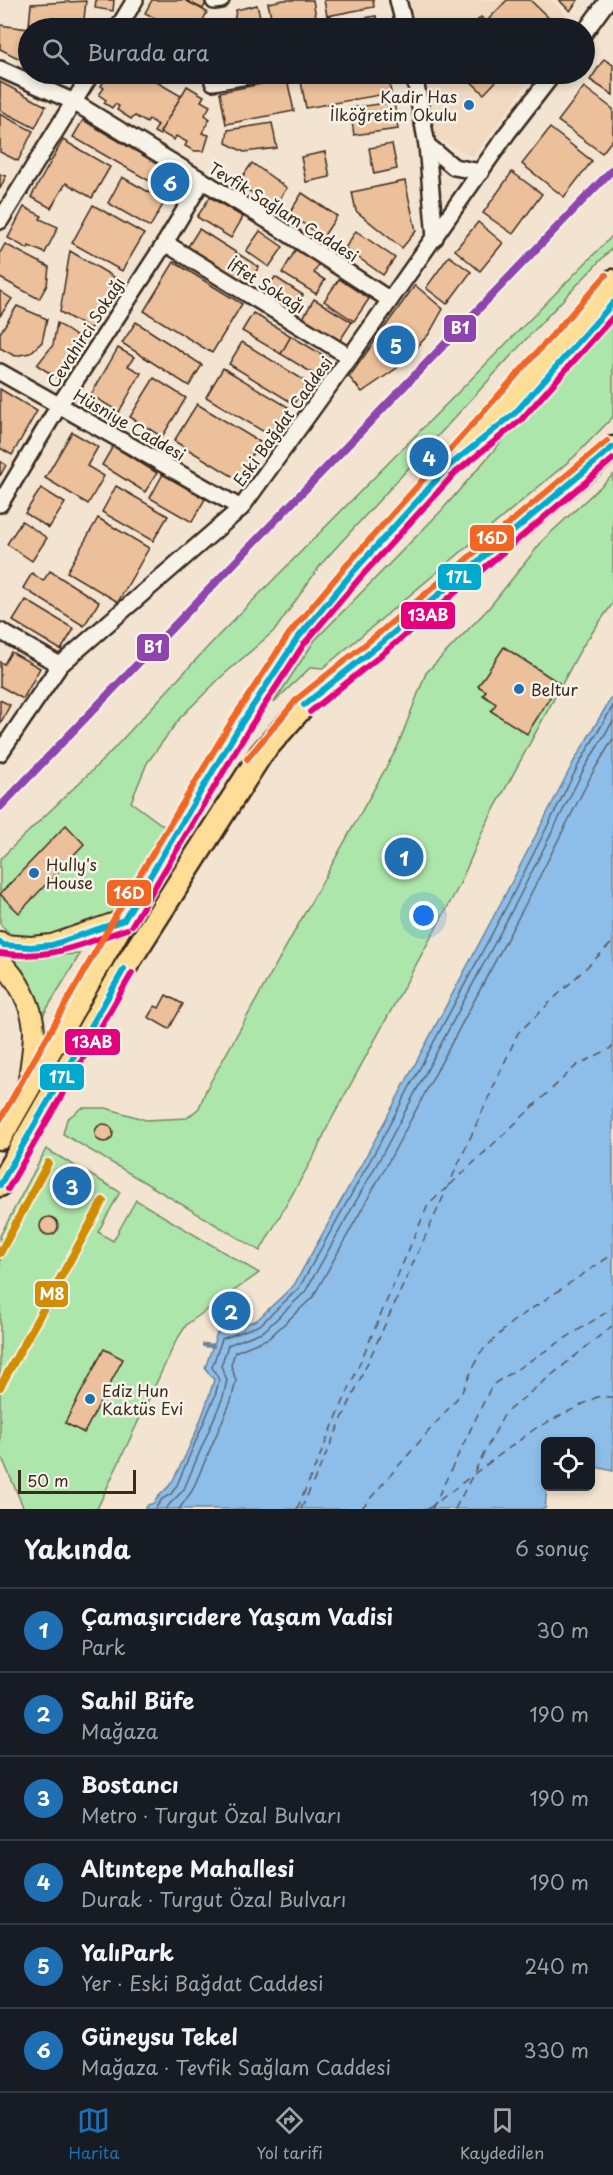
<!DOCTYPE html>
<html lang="tr">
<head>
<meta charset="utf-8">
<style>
  :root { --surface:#171b24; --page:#242831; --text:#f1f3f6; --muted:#9ea1a6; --line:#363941; --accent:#1f6fb2 }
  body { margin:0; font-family:"Playpen Sans",sans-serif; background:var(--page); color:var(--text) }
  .controls { position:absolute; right:18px; bottom:18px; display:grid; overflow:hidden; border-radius:9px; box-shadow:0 3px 9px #0003 }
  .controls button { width:54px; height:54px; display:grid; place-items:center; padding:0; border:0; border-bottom:2px solid var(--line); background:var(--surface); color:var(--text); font:30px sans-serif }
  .scale { position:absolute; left:18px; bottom:15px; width:118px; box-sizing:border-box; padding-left:6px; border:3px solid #3b2a1e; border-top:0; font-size:16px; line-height:21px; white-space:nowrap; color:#3b2a1e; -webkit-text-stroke:4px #f7f3e8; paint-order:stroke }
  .you { position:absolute; left:424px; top:916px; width:21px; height:21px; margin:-15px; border:4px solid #fff; border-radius:50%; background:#1a73e8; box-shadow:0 0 0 9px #1a73e833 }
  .badge { display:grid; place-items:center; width:39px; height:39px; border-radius:50%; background:var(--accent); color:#fff; font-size:20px; font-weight:700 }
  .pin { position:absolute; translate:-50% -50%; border:3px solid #fff; box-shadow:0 2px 6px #0006 }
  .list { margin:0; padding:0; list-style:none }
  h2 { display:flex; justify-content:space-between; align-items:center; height:78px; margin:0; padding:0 24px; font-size:26px }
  h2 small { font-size:20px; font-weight:400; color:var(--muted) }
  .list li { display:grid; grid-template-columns:39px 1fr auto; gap:18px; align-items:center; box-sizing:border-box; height:84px; padding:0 24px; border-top:2px solid var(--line) }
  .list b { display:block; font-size:22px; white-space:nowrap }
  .list p { margin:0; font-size:20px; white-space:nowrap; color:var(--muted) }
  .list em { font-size:20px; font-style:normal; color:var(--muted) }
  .icon { flex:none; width:33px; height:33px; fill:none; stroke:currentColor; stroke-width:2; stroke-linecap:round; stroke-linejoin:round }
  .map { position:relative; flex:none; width:613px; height:1509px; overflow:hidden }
  .search { position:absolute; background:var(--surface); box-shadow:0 3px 9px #0003; left:18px; right:18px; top:18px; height:66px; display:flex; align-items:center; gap:15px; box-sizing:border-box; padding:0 21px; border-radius:33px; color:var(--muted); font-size:22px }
  .sheet { height:582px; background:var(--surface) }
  nav { display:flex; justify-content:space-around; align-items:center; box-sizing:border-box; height:84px; border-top:2px solid var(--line); background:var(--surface); font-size:16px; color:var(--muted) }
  nav a { display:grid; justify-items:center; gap:3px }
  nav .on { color:var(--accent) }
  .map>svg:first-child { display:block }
</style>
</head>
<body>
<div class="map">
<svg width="613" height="1509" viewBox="0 0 613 1509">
  <rect width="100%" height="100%" fill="#f3e4d1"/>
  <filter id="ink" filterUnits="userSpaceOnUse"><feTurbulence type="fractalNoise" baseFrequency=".0167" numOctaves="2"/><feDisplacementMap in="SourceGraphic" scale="12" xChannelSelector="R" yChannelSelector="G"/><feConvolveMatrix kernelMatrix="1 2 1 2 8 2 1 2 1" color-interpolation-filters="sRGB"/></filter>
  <g filter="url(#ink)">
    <!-- built -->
    <g fill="#f1d9c1">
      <polygon points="406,0 551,0 573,21 567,28 412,28"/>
      <polygon points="421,74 534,74 473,157 434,137"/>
    </g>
    <!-- green -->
    <g fill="#ade6aa" stroke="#748864" stroke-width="1.5">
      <polygon points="613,235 613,247 540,324 322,563 275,630 221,677 180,718 147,763 131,802 169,830 117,914 37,941 11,935 0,924 0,859 106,757 217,637"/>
      <polygon points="613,313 613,417 574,457 323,668 311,667 274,702 315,640 442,510"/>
      <polygon points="613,475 613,603 582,647 484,828 459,886 329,1124 314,1156 260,1251 63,1134 67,1119 82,1108 106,1108 146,1120 187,1118 199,1108 206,1090 397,748 426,673 488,609 544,539"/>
      <polygon points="80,954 39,1022 20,974 10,957"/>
      <polygon points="46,1149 120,1192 98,1232 113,1241 136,1200 259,1273 187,1324 176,1341 97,1509 24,1509 0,1453 0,1236"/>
    </g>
    <!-- water -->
    <path fill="#8dbee9" stroke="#6c8398" stroke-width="1.5" d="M613 695V1471L591 1466 590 1442H546L547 1487 545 1509H145L148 1505 154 1503C159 1493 166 1492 172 1482 189 1451 204 1415 214 1380L205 1368 217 1333 257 1320 294 1285 371 1147 505 895 574 761Z"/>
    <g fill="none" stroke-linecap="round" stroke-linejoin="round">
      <!-- shore -->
      <g stroke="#5c656f" stroke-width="1.5">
        <polyline points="155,1509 162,1499 171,1494 177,1485 215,1396 219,1380 212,1367 222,1339 260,1325 299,1288 376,1150 511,898 579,764 613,706"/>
        <path d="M166 1509C169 1503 178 1497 184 1489L223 1397 227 1380 221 1366 228 1345 264 1331 305 1292 383 1153 517 901 585 767 613 721"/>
        <polyline points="179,1509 192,1491 231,1401 236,1381 231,1365 235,1352 269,1338 313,1297 391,1157 525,905 593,772 613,739"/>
      </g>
      <!-- stream -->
      <polyline stroke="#6c8398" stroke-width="4.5" points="204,1345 213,1346"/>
      <!-- ferry -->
      <g stroke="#54565b" stroke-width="1.5" stroke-dasharray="8 6" stroke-linecap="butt">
        <polyline points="450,1185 576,1066 613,1047"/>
        <polyline points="474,1474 536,1428 597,1397 613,1397"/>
        <polyline points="297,1509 428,1205 446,1188"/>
        <polyline points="301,1509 518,1033 613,942"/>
        <polyline points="361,1509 461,1394 480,1353 512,1322 613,1254"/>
        <polyline points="428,1509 470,1477"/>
        <polyline points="432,1509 492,1385 613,1308"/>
        <polyline points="455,1509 505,1413 613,1325"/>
      </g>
    </g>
    <!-- building -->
    <g fill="#ebc09b" stroke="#3b2a1e" stroke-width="1.5">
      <polygon points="96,0 114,0 113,11 95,8"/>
      <polygon points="152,0 185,0 207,12 199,28 175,28 145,13"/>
      <polygon points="185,0 207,0 203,9"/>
      <polygon points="284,0 313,0 316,17 273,25 268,3"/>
      <polygon points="324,0 373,0 374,7 327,16"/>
      <polygon points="507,0 530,0 553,22 546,28 470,28 481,17 486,22"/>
      <polygon points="559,0 578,0 570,11"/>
      <polygon points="86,1 83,28 42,28 29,26 31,4"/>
      <polygon points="257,5 263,28 233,28 236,10"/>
      <polygon points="376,16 378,28 312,28"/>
      <polygon points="140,23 149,28 136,28"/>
      <polygon points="0,25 28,29 28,46 22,60 0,49"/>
      <polygon points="604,59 613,65 613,95 590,80"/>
      <polygon points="48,74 66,74 63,81"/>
      <polygon points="108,74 143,74 181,96 160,135 154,132 158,125 149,119 147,123 135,116 131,119 117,110 119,106 115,104 112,108 104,103 106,100 99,95 104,88 101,86"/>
      <polygon points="315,74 388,74 391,93 306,108 300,76"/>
      <polygon points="463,74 503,74 484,94"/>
      <polygon points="287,79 294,111 226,124 220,92"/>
      <polygon points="0,82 46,106 35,128 0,110"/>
      <polygon points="187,86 204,96 201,101 210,106 205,115 210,119 202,133 209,135 204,151 194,151 185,146 187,142 176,136 174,140 160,132"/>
      <polygon points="584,87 613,109 613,139 602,153 558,121"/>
      <polygon points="394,102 398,129 354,135 350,108"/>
      <polygon points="0,114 33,131 18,161 0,152"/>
      <polygon points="83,120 175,174 165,190 73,137"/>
      <polygon points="272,123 277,148 244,152 226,143 228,130"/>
      <polygon points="550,128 592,161 564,197 522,164"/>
      <polygon points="63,140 110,167 92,198 66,183 51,208 31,197"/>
      <polygon points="392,144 397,169 374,174 369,148"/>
      <polygon points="325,152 330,177 306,182 301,157"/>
      <polygon points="252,163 287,188 273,208 238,183"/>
      <polygon points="512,172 542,194 513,234 483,213"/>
      <polygon points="0,174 6,176 0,189"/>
      <polygon points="122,177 165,201 150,227 108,203"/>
      <polygon points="405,181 416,231 402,248 356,211 352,192"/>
      <polygon points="302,193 337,216 323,237 289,214"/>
      <polygon points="210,197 243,217 231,238 197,217"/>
      <polygon points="93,205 144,234 122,271 72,243"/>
      <polygon points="24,207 42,216 40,219 58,227 45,253 29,246 28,249 8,238"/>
      <polygon points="478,222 503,243 480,271 455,250"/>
      <polygon points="199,229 259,267 246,286 187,248"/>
      <polygon points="260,231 283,247 269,267 246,251"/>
      <polygon points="356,231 395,258 383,275 345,248"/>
      <polygon points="5,244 49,267 47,285 39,299 0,278 0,253"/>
      <polygon points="296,249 319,264 314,273 325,280 316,294 282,273"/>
      <polygon points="70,251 119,280 90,329 60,312"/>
      <polygon points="449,256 471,272 447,304 426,288"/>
      <polygon points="174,262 242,304 212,353 144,311"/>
      <polygon points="275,277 303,295 292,312 264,293"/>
      <polygon points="339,279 369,299 354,321 324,301"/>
      <polygon points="415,285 443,309 429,334 397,368 362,392 349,377"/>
      <polygon points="0,291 12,299 0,316"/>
      <polygon points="314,299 352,322 337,345 300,323"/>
      <polygon points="17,306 47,319 42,342 30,353 15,356 0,348 0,333"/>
      <polygon points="253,313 291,336 281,354 242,331"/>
      <polygon points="136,322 202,365 189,386 122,343"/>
      <polygon points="57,323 83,341 59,379 37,365 53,345"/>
      <polygon points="291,336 328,358 317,376 281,354"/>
      <polygon points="242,342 307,382 294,404 229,364"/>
      <polygon points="118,348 134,357 128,366 141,373 119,412 91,395"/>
      <polygon points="223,368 288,407 271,436 206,397"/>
      <polygon points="154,378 186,398 162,437 130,417"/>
      <polygon points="0,389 37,411 12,455 0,448"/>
      <polygon points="197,404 260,442 237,479 174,441"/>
      <polygon points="72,432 98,447 87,466 104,476 88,504 45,478"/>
      <polygon points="113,446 157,473 145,492 102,465"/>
      <polygon points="0,461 6,465 0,476"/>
      <polygon points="163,474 205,499 192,522 150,498"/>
      <polygon points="116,486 168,516 153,541 102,512"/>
      <polygon points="41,488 65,503 49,528 25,513"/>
      <polygon points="98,518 149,548 118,602 67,572"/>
      <polygon points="22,521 47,538 32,561 7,544"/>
      <polygon points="50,571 99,602 84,626 23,588 32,573 43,581"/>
      <polygon points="26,600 74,629 61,650 13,621"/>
      <polygon points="504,647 559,683 527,734 491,711 496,704 483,695 486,691 478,686"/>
      <polygon points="11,652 40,668 23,699 0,686 0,662 4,664"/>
      <polygon points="0,700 10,705 0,724"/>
      <polygon points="66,825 84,844 19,913 0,894"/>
      <polygon points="166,995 183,1004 169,1029 148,1017 155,1006 159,1008"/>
      <circle cx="104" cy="1133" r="9"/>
      <circle cx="49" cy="1226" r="9"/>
      <polygon points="104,1349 123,1359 84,1433 65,1423"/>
    </g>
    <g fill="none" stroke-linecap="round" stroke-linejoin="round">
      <defs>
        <g id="minor">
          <polyline points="398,0 405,28"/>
          <polyline points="214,1 221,0"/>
          <polyline points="118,28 135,0"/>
          <polyline points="584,33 608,0"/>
          <polyline points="0,69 72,101 267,220 390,300"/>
          <polyline points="414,74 427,145 435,238"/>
          <polyline points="213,82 259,74"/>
          <polyline points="427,145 454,167 481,172"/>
          <polyline points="0,221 91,74"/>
          <polyline points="165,243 350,357"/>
          <polyline points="0,372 241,508"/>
          <polyline points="0,504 60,404 165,243 202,181"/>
          <polyline points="0,631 60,665"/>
          <polyline points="0,753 60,665 241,508 350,357 508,132 553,74"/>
        </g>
        <g id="major">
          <polyline points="0,942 3,945 31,947 52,945 124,920"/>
          <path d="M0 962C18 978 33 1007 34 1031 34 1050 30 1069 28 1087"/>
        </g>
        <g id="highway">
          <polyline points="0,1138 124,920 241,724 297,639 353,572 613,281"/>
          <polyline points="0,1185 124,969 261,754 304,705 379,645 613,448"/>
        </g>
      </defs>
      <!-- minor casing -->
      <use href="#minor" stroke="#3b2a1e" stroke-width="20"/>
      <!-- major casing -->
      <use href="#major" stroke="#3b2a1e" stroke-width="24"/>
      <!-- highway casing -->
      <use href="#highway" stroke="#3b2a1e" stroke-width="27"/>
      <!-- minor -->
      <use href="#minor" stroke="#f7f3e8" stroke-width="15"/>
      <!-- major -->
      <use href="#major" stroke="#fedd96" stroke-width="20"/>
      <!-- highway -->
      <use href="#highway" stroke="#fedd96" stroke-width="22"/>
      <defs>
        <g id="bus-1">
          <polyline points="304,705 379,645 613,447"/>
          <polyline points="124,920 241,724 297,639 353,572 449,466 515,413 613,303"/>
          <polyline points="0,942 3,945 31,947 52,945 124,920"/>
          <polyline points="0,1185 124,969"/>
        </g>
        <g id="bus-2">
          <polyline points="310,712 385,652 613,459"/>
          <polyline points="132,925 249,729 304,644 360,578 455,473 521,420 613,317"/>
          <path d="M0 953C50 961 81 944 127 929"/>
          <polyline points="8,1189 132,973"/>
        </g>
        <g id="bus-3">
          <polyline points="247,759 298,698 373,638 607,441"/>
          <polyline points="0,1120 116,915 233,719 289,634 346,566 606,275"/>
        </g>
      </defs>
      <!-- bus-1 casing -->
      <use href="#bus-1" stroke="#f7f3e8" stroke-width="10"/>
      <!-- bus-2 casing -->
      <use href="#bus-2" stroke="#f7f3e8" stroke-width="10"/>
      <!-- bus-3 casing -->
      <use href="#bus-3" stroke="#f7f3e8" stroke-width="10"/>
      <!-- bus-1 -->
      <use href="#bus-1" stroke="#00a9ce" stroke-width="6"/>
      <!-- bus-2 -->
      <use href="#bus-2" stroke="#e5007d" stroke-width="6"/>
      <!-- bus-3 -->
      <use href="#bus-3" stroke="#f26522" stroke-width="6"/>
      <defs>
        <polyline id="rail-1" points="0,807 613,169"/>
      </defs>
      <!-- rail-1 casing -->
      <use href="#rail-1" stroke="#f7f3e8" stroke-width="12"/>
      <!-- rail-1 -->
      <use href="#rail-1" stroke="#8e44ad" stroke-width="8"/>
      <defs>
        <g id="metro-1">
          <polyline points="0,1253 48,1163"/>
          <polyline points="0,1387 103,1201"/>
        </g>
      </defs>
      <!-- metro-1 casing -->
      <use href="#metro-1" stroke="#f7f3e8" stroke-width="12"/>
      <!-- metro-1 -->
      <use href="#metro-1" stroke="#d18d06" stroke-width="8"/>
    </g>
  </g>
  <!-- markers -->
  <g fill="#1f6fb2" stroke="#f7f3e8" stroke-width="2">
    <circle cx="469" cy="105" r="6"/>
    <circle cx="519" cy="689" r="6"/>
    <circle cx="34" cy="873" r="6"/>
    <circle cx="90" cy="1399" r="6"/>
  </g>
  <g text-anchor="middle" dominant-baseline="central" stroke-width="5" stroke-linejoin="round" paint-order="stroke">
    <!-- poi labels -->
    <g font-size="16" fill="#3b2a1e" stroke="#f7f3e8" text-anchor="start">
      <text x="457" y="96" text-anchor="end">Kadir Has<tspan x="457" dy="18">İlköğretim Okulu</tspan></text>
      <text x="531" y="689">Beltur</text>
      <text x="46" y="864">Hully's<tspan x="46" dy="18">House</tspan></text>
      <text x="102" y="1390">Ediz Hun<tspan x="102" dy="18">Kaktüs Evi</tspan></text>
    </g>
    <!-- street labels -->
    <g font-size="16" fill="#3b2a1e" stroke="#f7f3e8">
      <text transform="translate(284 211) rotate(32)">Tevfik Sağlam Caddesi</text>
      <text transform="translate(267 285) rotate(32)">İffet Sokağı</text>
      <text transform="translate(85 332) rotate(-57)">Cevahirci Sokağı</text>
      <text transform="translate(282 421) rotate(-54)">Eski Bağdat Caddesi</text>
      <text transform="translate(130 424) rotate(30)">Hüsniye Caddesi</text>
    </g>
  </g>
  <g stroke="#f7f3e8" stroke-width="2">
    <rect x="443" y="314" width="34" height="29" rx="6" fill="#8e44ad"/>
    <rect x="469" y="524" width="46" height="28" rx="6" fill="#f26522"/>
    <rect x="437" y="563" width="45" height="28" rx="6" fill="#00a9ce"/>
    <rect x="400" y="601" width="56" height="29" rx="6" fill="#e5007d"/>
    <rect x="136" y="633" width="34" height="29" rx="6" fill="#8e44ad"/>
    <rect x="106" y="879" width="46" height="28" rx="6" fill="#f26522"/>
    <rect x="64" y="1028" width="57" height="28" rx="6" fill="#e5007d"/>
    <rect x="39" y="1063" width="46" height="28" rx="6" fill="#00a9ce"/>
    <rect x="34" y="1280" width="35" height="28" rx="6" fill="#d18d06"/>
  </g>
  <g font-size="16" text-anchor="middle" font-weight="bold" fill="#fff">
    <text x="460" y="334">B1</text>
    <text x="492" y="544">16D</text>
    <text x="459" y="583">17L</text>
    <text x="428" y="621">13AB</text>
    <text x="153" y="653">B1</text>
    <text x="129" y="899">16D</text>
    <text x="92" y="1048">13AB</text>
    <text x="62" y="1083">17L</text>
    <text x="52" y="1300">M8</text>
  </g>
</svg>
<div class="controls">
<button><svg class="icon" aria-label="locate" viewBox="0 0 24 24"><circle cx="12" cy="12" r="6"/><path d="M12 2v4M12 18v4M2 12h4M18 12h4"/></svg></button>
</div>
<div class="scale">50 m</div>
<div class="you"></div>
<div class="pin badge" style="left:404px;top:857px">1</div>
<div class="pin badge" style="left:231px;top:1311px">2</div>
<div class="pin badge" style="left:72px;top:1186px">3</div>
<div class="pin badge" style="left:429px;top:457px">4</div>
<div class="pin badge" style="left:396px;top:345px">5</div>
<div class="pin badge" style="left:170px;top:182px">6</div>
<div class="search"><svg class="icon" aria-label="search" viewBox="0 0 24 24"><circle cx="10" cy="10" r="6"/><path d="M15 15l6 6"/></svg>Burada ara</div>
</div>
<section class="sheet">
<h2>Yakında<small>6 sonuç</small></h2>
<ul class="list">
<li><span class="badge">1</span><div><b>Çamaşırcıdere Yaşam Vadisi</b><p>Park</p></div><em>30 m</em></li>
<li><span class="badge">2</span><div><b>Sahil Büfe</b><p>Mağaza</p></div><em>190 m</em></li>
<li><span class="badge">3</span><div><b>Bostancı</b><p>Metro · Turgut Özal Bulvarı</p></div><em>190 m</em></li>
<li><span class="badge">4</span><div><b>Altıntepe Mahallesi</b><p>Durak · Turgut Özal Bulvarı</p></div><em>190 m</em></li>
<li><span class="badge">5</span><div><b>YalıPark</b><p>Yer · Eski Bağdat Caddesi</p></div><em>240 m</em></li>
<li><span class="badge">6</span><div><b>Güneysu Tekel</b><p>Mağaza · Tevfik Sağlam Caddesi</p></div><em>330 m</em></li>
</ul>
</section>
<nav>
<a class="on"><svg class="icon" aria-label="map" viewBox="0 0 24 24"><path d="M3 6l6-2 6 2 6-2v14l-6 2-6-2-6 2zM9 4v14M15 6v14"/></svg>Harita</a>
<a><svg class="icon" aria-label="directions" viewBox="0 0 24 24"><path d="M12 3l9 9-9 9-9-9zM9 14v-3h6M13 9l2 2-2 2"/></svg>Yol tarifi</a>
<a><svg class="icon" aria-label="saved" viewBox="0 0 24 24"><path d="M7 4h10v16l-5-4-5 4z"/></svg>Kaydedilen</a>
</nav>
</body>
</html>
